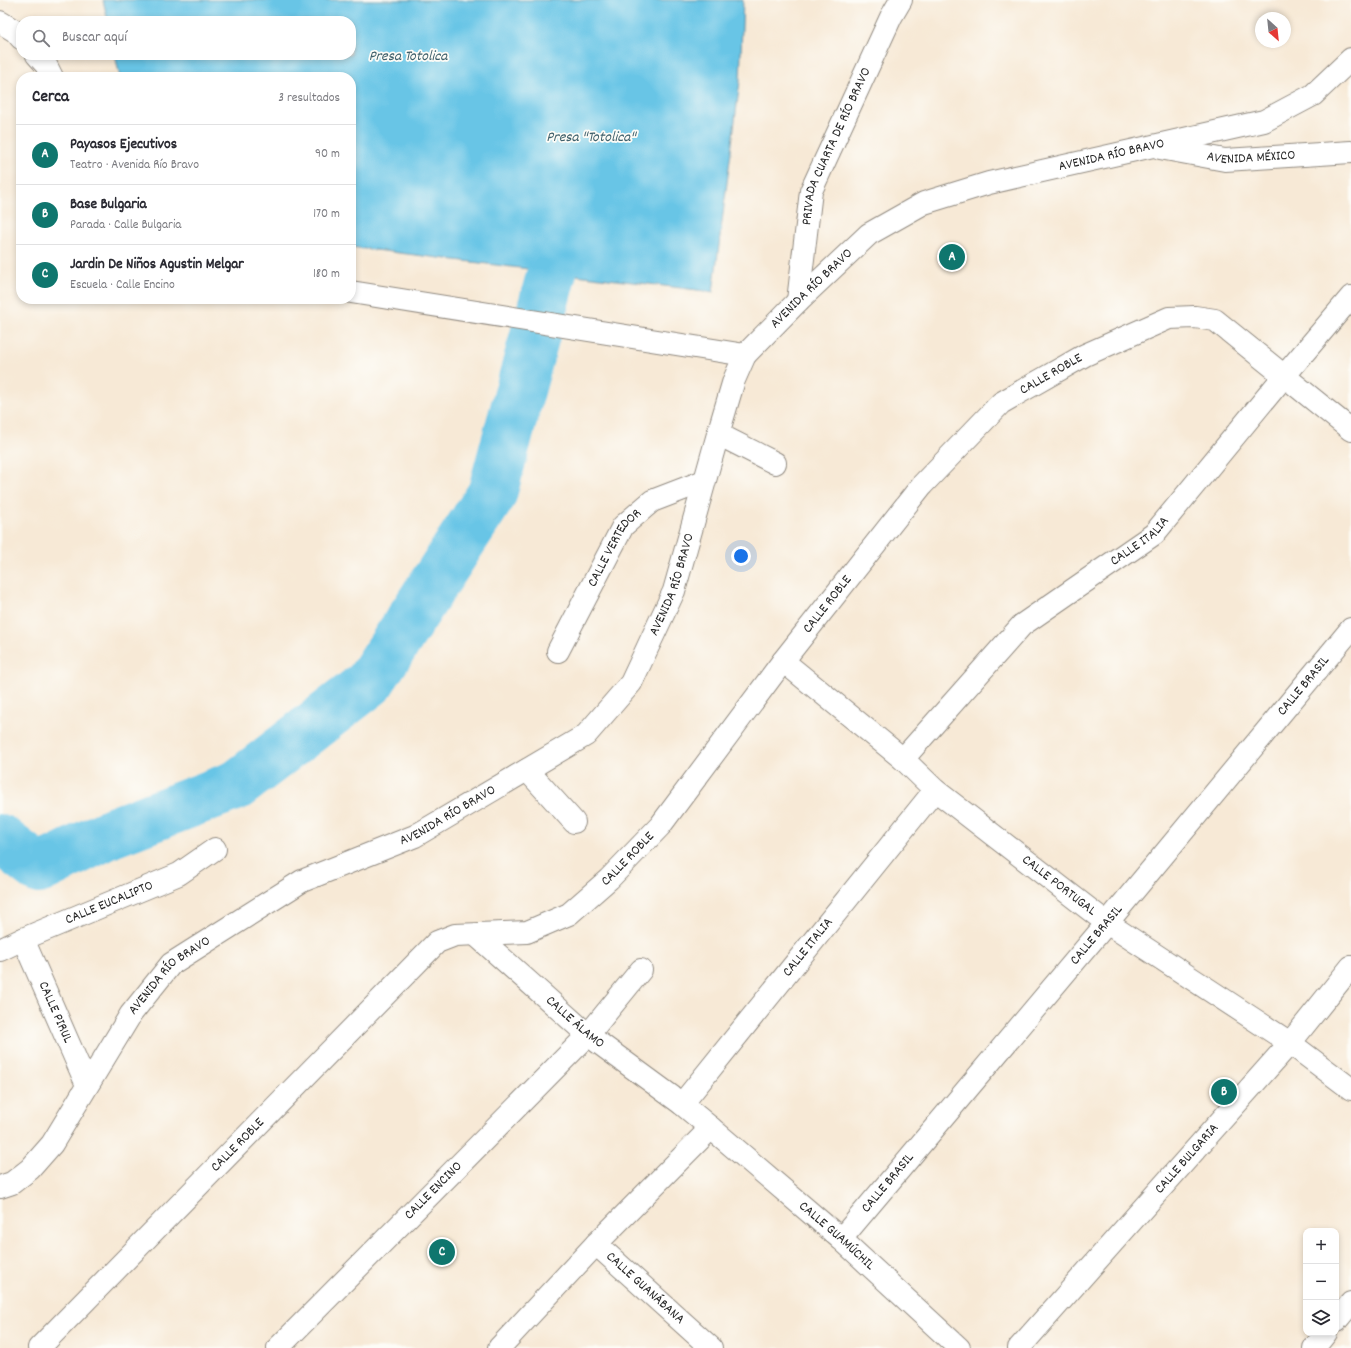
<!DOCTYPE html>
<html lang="es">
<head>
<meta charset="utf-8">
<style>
  :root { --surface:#fff; --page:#f2f2f3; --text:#2b2b33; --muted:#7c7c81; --line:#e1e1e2; --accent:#0f766e }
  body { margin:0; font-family:Dekko,sans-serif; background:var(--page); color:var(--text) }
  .controls { position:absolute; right:12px; bottom:12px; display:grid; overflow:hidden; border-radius:8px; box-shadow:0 2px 6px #0003 }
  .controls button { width:36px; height:36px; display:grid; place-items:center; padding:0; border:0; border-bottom:1px solid var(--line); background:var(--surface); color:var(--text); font:20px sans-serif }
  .compass { position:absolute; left:1255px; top:12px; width:36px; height:36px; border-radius:50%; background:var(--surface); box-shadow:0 2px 6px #0003; rotate:153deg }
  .you { position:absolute; left:741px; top:556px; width:14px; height:14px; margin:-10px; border:3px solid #fff; border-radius:50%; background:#1a73e8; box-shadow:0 0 0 6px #1a73e833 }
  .badge { display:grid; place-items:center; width:26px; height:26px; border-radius:50%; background:var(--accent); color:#fff; font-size:13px; font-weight:700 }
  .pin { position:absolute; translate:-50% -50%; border:2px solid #fff; box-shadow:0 1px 4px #0006 }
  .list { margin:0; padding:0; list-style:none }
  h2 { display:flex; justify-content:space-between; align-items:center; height:52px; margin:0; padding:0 16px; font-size:17px }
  h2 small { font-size:13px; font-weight:400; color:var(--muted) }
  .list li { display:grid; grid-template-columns:26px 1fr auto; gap:12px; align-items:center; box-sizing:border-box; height:60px; padding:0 16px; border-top:1px solid var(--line) }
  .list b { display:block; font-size:15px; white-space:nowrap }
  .list p { margin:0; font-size:13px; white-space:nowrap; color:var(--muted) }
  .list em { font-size:13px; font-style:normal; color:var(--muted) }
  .icon { flex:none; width:22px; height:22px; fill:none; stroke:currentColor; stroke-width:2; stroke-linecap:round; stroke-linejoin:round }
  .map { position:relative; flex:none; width:1351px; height:1348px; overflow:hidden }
  .search { position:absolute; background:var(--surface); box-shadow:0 2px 6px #0003; left:16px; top:16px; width:340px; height:44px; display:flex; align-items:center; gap:10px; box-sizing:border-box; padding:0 14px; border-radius:16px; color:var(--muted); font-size:15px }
  .panel { position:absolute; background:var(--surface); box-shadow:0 2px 6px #0003; left:16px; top:72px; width:340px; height:232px; border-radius:16px }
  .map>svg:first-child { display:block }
</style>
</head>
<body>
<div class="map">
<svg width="1351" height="1348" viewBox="0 0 1351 1348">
  <rect width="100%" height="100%" fill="#fdfcf7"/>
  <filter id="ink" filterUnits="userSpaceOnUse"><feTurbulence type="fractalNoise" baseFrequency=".025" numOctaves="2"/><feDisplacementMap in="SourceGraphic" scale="8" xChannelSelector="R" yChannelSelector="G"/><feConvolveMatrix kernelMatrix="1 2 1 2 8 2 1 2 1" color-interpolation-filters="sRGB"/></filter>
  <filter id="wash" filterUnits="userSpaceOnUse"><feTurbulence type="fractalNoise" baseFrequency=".012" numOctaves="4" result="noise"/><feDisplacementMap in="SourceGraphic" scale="16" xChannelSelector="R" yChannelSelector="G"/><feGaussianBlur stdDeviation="0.9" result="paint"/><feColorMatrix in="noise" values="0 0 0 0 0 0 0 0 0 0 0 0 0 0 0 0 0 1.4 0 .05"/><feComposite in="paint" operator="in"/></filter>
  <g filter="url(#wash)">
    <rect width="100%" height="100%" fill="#f7e9d6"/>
    <!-- water -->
    <polygon fill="#68c5e6" stroke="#4a7888" points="103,0 743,0 740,81 713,292 351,247 351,77 120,77 115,55 351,55 351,21 108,21"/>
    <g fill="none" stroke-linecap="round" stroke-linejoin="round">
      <!-- river -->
      <polyline stroke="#68c5e6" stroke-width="50" points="0,839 39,869 113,832 237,785 369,683 492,494 552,272"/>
    </g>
  </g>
  <g filter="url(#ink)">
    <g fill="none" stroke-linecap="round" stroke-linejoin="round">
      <defs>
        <g id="minor">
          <path id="s1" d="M798 301 811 191 891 17 901 0"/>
          <polyline points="718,434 775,463"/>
          <path id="s2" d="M558 651 623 526 652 501 704 481"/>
          <path id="s3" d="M783 661 903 759 935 790 1107 923 1290 1043 1351 1089"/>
          <path id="s4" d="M903 759 1022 625 1154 534 1285 375 1351 297"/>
          <polyline points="527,770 574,822"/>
          <path id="s5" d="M476 935 588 1035 682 1104 711 1128 841 1239 959 1348"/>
          <path id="s6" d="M23 939 87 1085"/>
          <path id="s7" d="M0 950 23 939 179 874 215 849"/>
          <path id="s8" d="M682 1104 935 790"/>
          <path id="s9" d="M0 1187 12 1183 30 1169 52 1144 131 1014 171 964 302 881 415 836 586 735 631 683 674 591 718 434 734 380 745 355"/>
          <path id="s10" d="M841 1239 1107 923 1351 629"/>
          <path id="s11" d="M596 1244 711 1348"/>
          <polyline points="1336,1321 1351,1303"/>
          <path id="s12" d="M39 1348 437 942 455 935 527 932 569 914 609 879 660 826 783 661 922 485 1001 403 1085 355 1169 318 1195 317 1215 320 1351 430"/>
          <path id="s13" d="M278 1348 588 1035 641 970"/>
          <polyline points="499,1348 596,1244 711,1128"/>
          <path id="s14" d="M1019 1348 1290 1043 1351 967"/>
          <polyline points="1314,1348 1326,1333"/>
        </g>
        <g id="tertiary">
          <polyline points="0,22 15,31 21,38"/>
          <polyline points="37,55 46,65 52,77"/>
          <path id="s15" d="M1160 148 1225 160 1351 152"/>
          <path id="s16" d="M351 292 745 355 798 301 869 234 924 203 989 183 1264 121 1313 95 1351 59"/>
        </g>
      </defs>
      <!-- minor casing -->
      <use href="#minor" stroke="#918a80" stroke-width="24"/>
      <!-- tertiary casing -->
      <use href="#tertiary" stroke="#918a80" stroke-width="24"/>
      <!-- minor -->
      <use href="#minor" stroke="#fff" stroke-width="22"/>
      <!-- tertiary -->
      <use href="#tertiary" stroke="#fff" stroke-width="22"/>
    </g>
  </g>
  <g text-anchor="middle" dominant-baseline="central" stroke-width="3.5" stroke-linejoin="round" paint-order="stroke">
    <!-- street labels -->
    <g font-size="14" fill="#2b2b2b" stroke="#fdfcf7">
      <text stroke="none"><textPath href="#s1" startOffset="161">PRIVADA CUARTA DE RÍO BRAVO</textPath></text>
      <text stroke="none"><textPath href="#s16" startOffset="829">AVENIDA RÍO BRAVO</textPath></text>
      <text stroke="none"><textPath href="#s15" startOffset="92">AVENIDA MÉXICO</textPath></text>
      <text stroke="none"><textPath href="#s16" startOffset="493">AVENIDA RÍO BRAVO</textPath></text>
      <text stroke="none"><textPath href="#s12" startOffset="1434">CALLE ROBLE</textPath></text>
      <text stroke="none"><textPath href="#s4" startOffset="324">CALLE ITALIA</textPath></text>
      <text stroke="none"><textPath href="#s2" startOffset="118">CALLE VERTEDOR</textPath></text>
      <text stroke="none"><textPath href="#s9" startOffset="936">AVENIDA RÍO BRAVO</textPath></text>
      <text stroke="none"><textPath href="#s12" startOffset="1110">CALLE ROBLE</textPath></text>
      <text stroke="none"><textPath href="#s10" startOffset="721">CALLE BRASIL</textPath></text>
      <text stroke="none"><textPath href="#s9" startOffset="600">AVENIDA RÍO BRAVO</textPath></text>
      <text stroke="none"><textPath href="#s12" startOffset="786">CALLE ROBLE</textPath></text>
      <text stroke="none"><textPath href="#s3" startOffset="356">CALLE PORTUGAL</textPath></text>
      <text stroke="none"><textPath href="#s7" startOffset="119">CALLE EUCALIPTO</textPath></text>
      <text stroke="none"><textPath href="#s10" startOffset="397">CALLE BRASIL</textPath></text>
      <text stroke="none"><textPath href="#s8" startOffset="201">CALLE ITALIA</textPath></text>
      <text stroke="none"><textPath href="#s9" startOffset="276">AVENIDA RÍO BRAVO</textPath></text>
      <text stroke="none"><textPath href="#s6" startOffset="80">CALLE PIRUL</textPath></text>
      <text stroke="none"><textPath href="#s5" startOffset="132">CALLE ÁLAMO</textPath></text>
      <text stroke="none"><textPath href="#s12" startOffset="284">CALLE ROBLE</textPath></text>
      <text stroke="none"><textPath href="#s14" startOffset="253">CALLE BULGARIA</textPath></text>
      <text stroke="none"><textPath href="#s10" startOffset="73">CALLE BRASIL</textPath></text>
      <text stroke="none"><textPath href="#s13" startOffset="221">CALLE ENCINO</textPath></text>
      <text stroke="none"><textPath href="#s5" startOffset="470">CALLE GUAMÚCHIL</textPath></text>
      <text stroke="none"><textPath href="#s11" startOffset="66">CALLE GUANÁBANA</textPath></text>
    </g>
    <!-- water labels -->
    <g font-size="15" font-style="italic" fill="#40616c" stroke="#fdfcf7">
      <text x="408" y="57">Presa Totolica</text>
      <text x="591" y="138">Presa "Totolica"</text>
    </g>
  </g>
</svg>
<div class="controls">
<button>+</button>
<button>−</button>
<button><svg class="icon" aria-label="layers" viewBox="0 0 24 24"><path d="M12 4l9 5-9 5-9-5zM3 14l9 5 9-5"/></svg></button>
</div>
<svg class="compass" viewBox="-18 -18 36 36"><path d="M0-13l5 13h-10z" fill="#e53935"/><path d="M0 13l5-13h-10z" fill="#7c7c81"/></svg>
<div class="you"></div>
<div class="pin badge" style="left:952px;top:257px">A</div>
<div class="pin badge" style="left:1224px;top:1092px">B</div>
<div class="pin badge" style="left:442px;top:1252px">C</div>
<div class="search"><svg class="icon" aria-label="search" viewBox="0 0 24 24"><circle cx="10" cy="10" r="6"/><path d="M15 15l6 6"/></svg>Buscar aquí</div>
<section class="panel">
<h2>Cerca<small>3 resultados</small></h2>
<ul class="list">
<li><span class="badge">A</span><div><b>Payasos Ejecutivos</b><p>Teatro · Avenida Río Bravo</p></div><em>90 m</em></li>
<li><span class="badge">B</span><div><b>Base Bulgaria</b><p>Parada · Calle Bulgaria</p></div><em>170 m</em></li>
<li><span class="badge">C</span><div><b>Jardin De Niños Agustin Melgar</b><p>Escuela · Calle Encino</p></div><em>180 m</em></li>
</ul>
</section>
</div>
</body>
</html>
